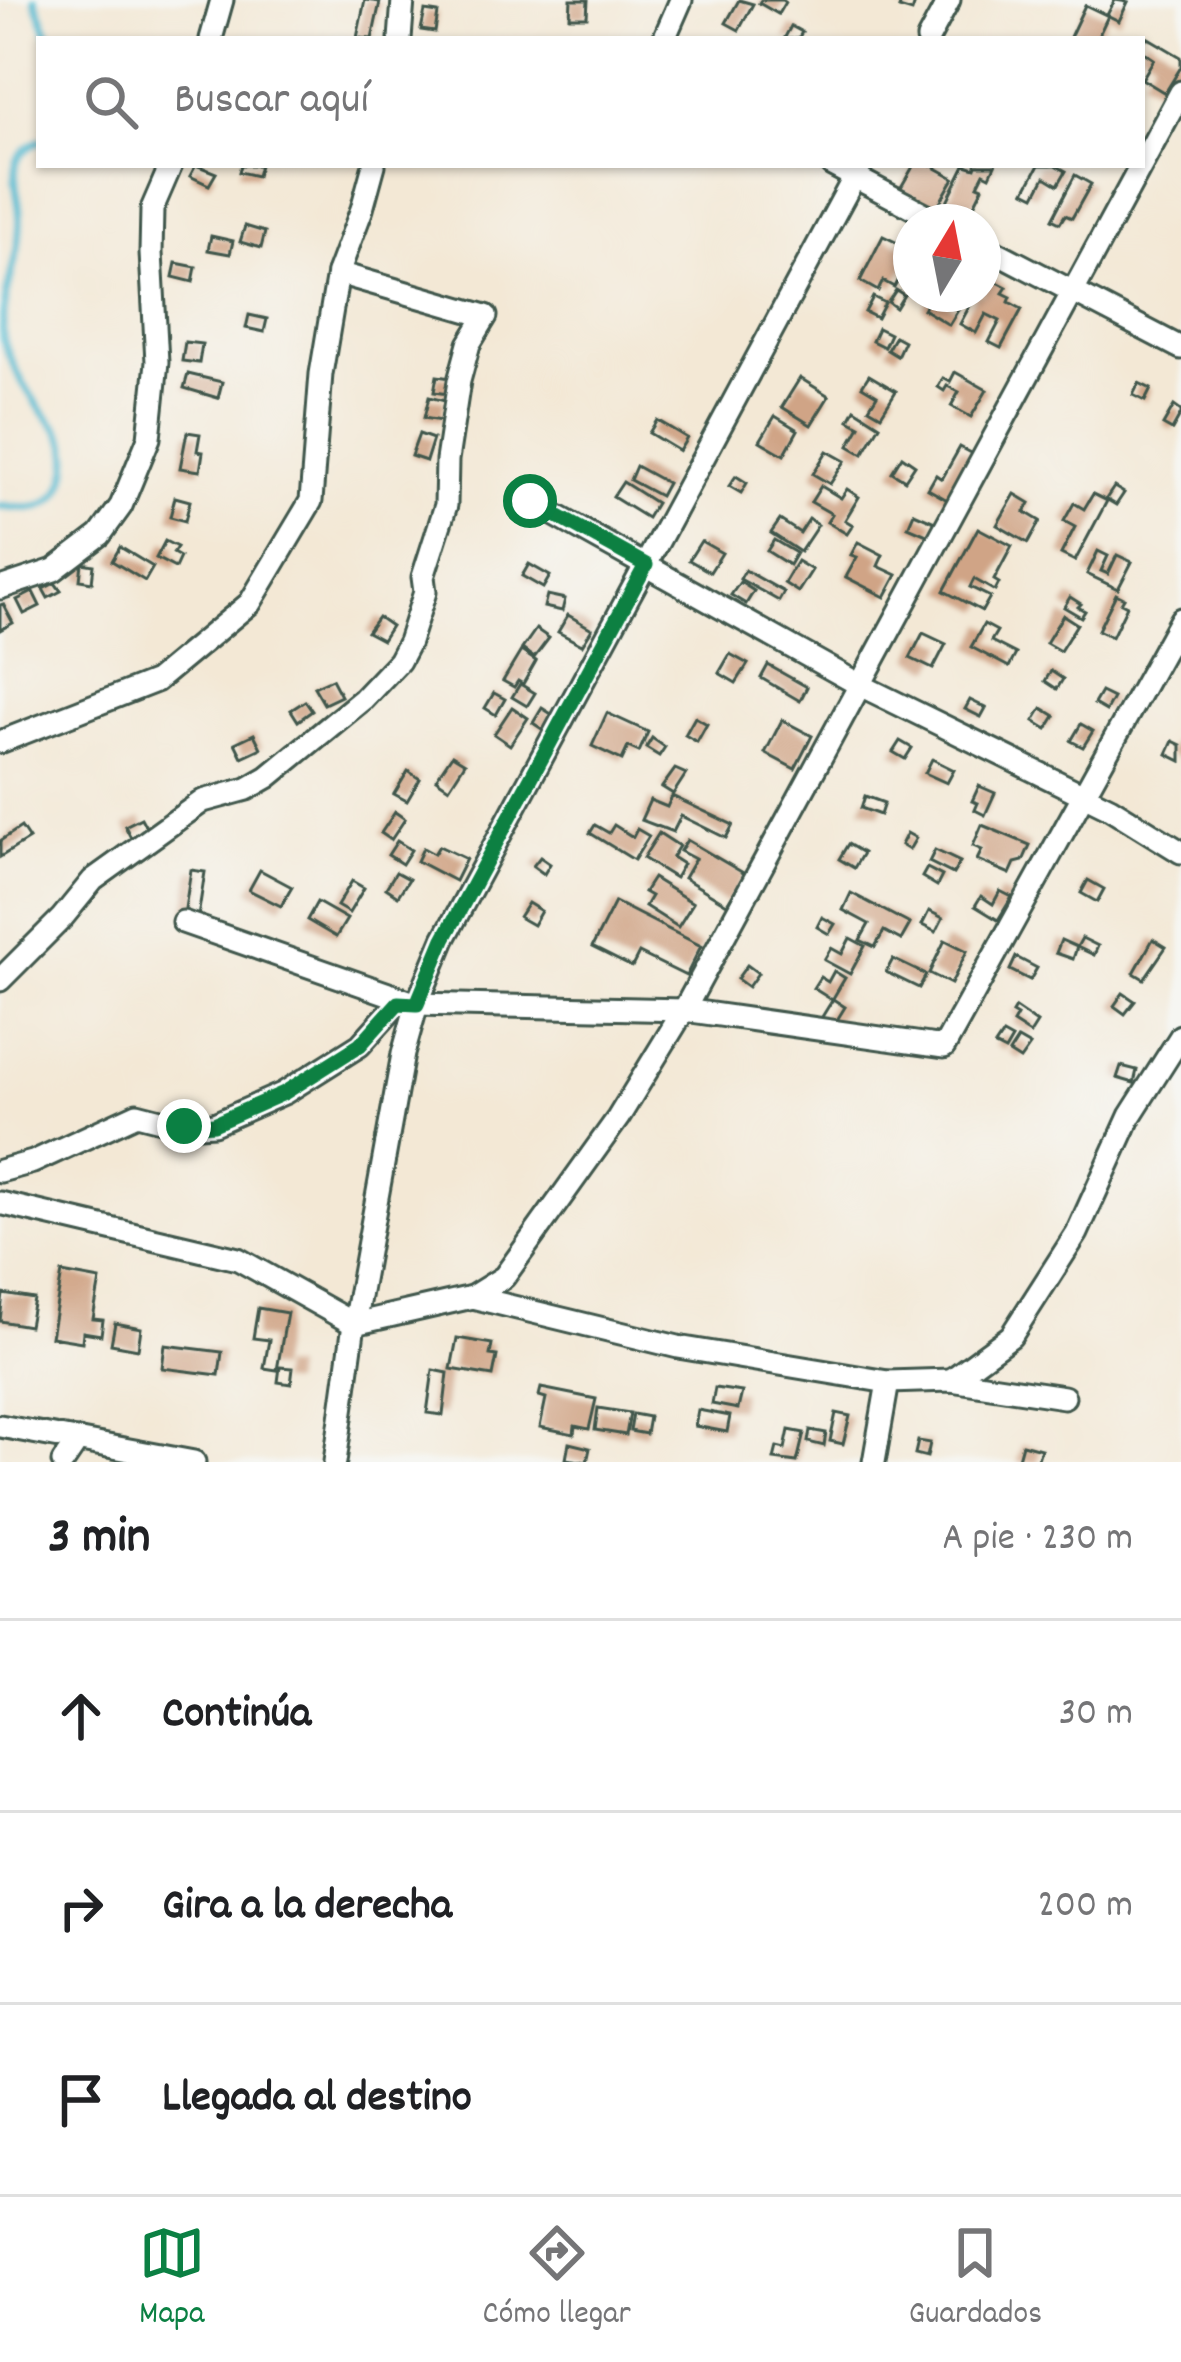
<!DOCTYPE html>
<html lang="es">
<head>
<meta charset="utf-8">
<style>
  :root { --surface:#fff; --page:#f2f2f2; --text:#202124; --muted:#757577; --line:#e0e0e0; --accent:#0b8043 }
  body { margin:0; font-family:Dekko,sans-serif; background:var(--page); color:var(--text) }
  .compass { position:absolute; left:893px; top:204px; width:108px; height:108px; border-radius:50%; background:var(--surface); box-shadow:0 3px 9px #0004; rotate:10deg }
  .stop { position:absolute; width:36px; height:36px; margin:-27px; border:9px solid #0b8043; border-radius:50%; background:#fff }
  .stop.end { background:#0b8043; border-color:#fff; box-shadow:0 3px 12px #0008 }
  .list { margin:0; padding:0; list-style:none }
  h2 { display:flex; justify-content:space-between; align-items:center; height:156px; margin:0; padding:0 48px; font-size:51px }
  h2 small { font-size:39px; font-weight:400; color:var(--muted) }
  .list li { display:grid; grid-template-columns:78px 1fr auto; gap:36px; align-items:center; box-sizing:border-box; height:192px; padding:0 48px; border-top:3px solid var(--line) }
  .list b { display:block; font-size:45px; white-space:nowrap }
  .list em { font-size:39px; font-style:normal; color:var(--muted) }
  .icon { flex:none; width:66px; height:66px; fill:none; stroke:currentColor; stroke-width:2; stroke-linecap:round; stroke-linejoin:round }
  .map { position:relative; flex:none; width:1181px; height:1462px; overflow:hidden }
  .search { position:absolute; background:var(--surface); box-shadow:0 3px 9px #0004; left:36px; right:36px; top:36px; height:132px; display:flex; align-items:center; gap:30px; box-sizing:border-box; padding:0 42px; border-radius:0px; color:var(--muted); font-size:45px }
  .sheet { height:732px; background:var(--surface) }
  nav { display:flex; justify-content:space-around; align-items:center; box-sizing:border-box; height:168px; border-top:3px solid var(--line); background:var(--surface); font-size:33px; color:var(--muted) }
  nav a { display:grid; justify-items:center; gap:6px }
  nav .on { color:var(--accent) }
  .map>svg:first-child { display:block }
</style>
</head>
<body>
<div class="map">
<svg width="1181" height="1462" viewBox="0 0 1181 1462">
  <rect width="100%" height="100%" fill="#f6f6f2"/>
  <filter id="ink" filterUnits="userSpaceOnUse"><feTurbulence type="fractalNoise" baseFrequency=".00833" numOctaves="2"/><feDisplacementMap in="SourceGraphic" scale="24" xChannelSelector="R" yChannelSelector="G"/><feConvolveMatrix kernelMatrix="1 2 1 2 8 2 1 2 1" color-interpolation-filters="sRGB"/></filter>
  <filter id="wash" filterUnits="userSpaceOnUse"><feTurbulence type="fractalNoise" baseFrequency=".004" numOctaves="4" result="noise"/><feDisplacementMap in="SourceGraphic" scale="48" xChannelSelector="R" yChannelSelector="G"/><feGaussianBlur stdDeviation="2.7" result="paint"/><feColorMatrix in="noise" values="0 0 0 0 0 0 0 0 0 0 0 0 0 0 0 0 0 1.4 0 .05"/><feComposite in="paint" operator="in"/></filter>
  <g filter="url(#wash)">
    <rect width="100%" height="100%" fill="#f3e8d5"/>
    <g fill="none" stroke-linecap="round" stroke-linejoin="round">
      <!-- stream -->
      <g stroke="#50b8ce" stroke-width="8">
        <polyline points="35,0 50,39"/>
        <path d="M0 506C15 507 32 511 45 504 67 494 74 460 64 439 58 426 44 415 36 403 23 384 8 360 3 337 0 297 20 260 20 220 20 186 0 160 39 141"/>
      </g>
    </g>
    <g id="blocks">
      <!-- building -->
      <g fill="#d0a486">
        <polygon points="365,0 380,2 372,39 357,38"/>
        <polygon points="571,0 588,0 587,17 570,17"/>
        <polygon points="739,0 753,4 739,30 726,23"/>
        <polygon points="761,0 782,0 785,2 778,14 759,3"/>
        <polygon points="902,0 916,0 912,12 899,8"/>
        <polygon points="1115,0 1128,2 1119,21 1107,15"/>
        <polygon points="1085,5 1108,16 1097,39 1070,37"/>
        <polygon points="425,11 438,13 435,32 421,30"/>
        <polygon points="791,26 802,32 798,39 784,39"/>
        <polygon points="1147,37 1181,57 1181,67 1165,93 1142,79 1154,59 1142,51 1142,45"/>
        <polygon points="196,165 216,173 209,185 190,176"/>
        <polygon points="241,165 260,165 257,176 239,172"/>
        <polygon points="914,165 938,165 936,168 954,178 936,209 900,189"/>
        <polygon points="965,165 975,168 976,165 995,165 990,176 984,173 978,185 983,187 966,221 943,209"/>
        <polygon points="1039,165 1055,165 1066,171 1058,185 1045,177 1035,196 1025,191"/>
        <polygon points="1075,175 1091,184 1072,218 1065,215 1060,223 1052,219"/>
        <polygon points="245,226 265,232 261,248 240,242"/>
        <polygon points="905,235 911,238 911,255 894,287 883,281 878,291 860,281 883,236 900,244"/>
        <polygon points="211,236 233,241 230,254 208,250"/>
        <polygon points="176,263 196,267 193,282 173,277"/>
        <polygon points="986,276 1007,287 1003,293 1011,297 1009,302 1022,309 1001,348 989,342 1000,321 986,314 976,333 960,324 976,294 983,294"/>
        <polygon points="896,290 904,295 896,308 888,302"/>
        <polygon points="932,294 947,294 943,301 958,310 949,325 923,309"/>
        <polygon points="873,297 885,303 877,318 865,312"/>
        <polygon points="249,315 267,319 264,332 246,328"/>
        <polygon points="878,328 890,334 884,347 872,341"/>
        <polygon points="895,336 904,341 897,356 887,350"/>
        <polygon points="185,342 202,344 199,363 182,361"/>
        <polygon points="955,372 987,390 971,417 951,406 959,392 947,386 944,391 938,387 943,378 950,382"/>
        <polygon points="188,374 222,382 218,398 184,388"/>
        <polygon points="869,375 896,391 881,415 869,408 877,395 862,386"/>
        <polygon points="437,376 451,378 448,394 434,392"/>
        <polygon points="800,378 829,396 811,425 782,407"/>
        <polygon points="1139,383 1151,389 1145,401 1133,395"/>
        <polygon points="429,397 445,401 441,421 424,418"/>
        <polygon points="1174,406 1181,411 1181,414 1172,430 1163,425"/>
        <polygon points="855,409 880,425 863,454 849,446 860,426 849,420"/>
        <polygon points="775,416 798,430 784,455 760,441"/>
        <polygon points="657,420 687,438 679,451 649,433"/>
        <polygon points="187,432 200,434 197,451 203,452 200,471 180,468"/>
        <polygon points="419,434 433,439 426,461 411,456"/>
        <polygon points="960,447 977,456 951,502 928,489 936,475 942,479"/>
        <polygon points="827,451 845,461 830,484 813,474"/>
        <polygon points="902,456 915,465 905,480 892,472"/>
        <polygon points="636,466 667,483 660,496 630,480"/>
        <polygon points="736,476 747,483 741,493 729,486"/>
        <polygon points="623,482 656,503 647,518 613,497"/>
        <polygon points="821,486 841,498 847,489 859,497 845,520 853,525 847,534 827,522 832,514 811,502"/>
        <polygon points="1114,487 1124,493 1116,505 1106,499"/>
        <polygon points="1015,494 1030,503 1025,512 1040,521 1028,543 997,525"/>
        <polygon points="1093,494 1107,501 1075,561 1061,554 1075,527 1064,521 1074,503 1084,509"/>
        <polygon points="175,497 190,501 185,521 170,517"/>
        <polygon points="914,513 935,522 929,536 908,527"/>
        <polygon points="809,519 818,525 800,552 771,533 780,520 800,533"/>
        <polygon points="978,528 1012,546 994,580 999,583 995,591 974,579 970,587 990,597 982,611 944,591"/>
        <polygon points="774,540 796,553 789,565 767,551"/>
        <polygon points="165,541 177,547 173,553 180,557 175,568 156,558"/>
        <polygon points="701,541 722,553 710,572 689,560"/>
        <polygon points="858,542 883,555 878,566 897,575 885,597 846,577 857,557 851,555"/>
        <polygon points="120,547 153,567 145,581 112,561"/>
        <polygon points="1098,551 1108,556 1101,571 1108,574 1117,555 1132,562 1118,589 1087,574"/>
        <polygon points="797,561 812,570 798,592 784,583"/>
        <polygon points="82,563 94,565 92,582 80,580"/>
        <polygon points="529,564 550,576 543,588 522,576"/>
        <polygon points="745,570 784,592 779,601 740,579"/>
        <polygon points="740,582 754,591 746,604 731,595"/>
        <polygon points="55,583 61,591 48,598 43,589"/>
        <polygon points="33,592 40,606 24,614 17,600"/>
        <polygon points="1116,594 1124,598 1121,603 1127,606 1112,637 1098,630"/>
        <polygon points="547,595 565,599 562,611 544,607"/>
        <polygon points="1070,597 1081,604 1078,607 1085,611 1081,617 1064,607"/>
        <polygon points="3,604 13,623 0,630 0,605"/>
        <polygon points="568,615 592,629 582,645 558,632"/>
        <polygon points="1063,615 1077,624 1060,651 1046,643"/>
        <polygon points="378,617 391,626 382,640 367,632"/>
        <polygon points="984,624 997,631 991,641 1016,654 1009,667 971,647"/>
        <polygon points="536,629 549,638 534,658 522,649"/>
        <polygon points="923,633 946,644 933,669 910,658"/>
        <polygon points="521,651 536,661 523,684 518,681 514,687 503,681"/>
        <polygon points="730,654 748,664 736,683 719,673"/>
        <polygon points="768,665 807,687 800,701 761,678"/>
        <polygon points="1051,671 1063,679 1057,689 1045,681"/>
        <polygon points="332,679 341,696 324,704 314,687"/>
        <polygon points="520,684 535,693 527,706 512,697"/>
        <polygon points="1101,692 1113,698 1106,711 1094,704"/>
        <polygon points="494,693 505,699 496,715 485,708"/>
        <polygon points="970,700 986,708 981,717 965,709"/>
        <polygon points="305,701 312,711 298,721 291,710"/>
        <polygon points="512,707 528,718 510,745 494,734"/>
        <polygon points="542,708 553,715 545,731 533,723"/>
        <polygon points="1042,708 1055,716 1047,729 1034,721"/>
        <polygon points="607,713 648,732 639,752 628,747 622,760 592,746"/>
        <polygon points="695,717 707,724 697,742 685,735"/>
        <polygon points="782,720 812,736 795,769 765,753"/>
        <polygon points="1081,724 1093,731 1083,747 1071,741"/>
        <polygon points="254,734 261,748 242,757 235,743"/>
        <polygon points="652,738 665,747 659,756 646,748"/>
        <polygon points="900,741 912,748 905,759 893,752"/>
        <polygon points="1173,741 1181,745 1181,761 1167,754"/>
        <polygon points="452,755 465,763 449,788 436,779"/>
        <polygon points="932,759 954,770 947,783 925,773"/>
        <polygon points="675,769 686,774 673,794 662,787"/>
        <polygon points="408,771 420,779 407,801 394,794"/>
        <polygon points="979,786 995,793 985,815 975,810 978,803 972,801"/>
        <polygon points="672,796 733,825 726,838 681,816 673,832 641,820 650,800 667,807"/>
        <polygon points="865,796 884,803 880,815 861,808"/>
        <polygon points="395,812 405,819 391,840 381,833"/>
        <polygon points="141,818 147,829 131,838 125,826"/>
        <polygon points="595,825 609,833 614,825 633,837 637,829 649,836 634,860 590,833"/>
        <polygon points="982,825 1030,845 1023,861 1015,863 1010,874 977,860 982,850 973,846"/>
        <polygon points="21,827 29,839 0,857 0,841"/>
        <polygon points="659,833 679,846 672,857 683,864 675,878 643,858"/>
        <polygon points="907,833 916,838 909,850 901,845"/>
        <polygon points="687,840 745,874 727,904 684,878 695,859 680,851"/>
        <polygon points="397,841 411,850 402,864 388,855"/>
        <polygon points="848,844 863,853 854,868 839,859"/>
        <polygon points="439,846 466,859 455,881 417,861 423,848 434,854"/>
        <polygon points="935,850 960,862 953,874 929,862"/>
        <polygon points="540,857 550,864 544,874 533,866"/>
        <polygon points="927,868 942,876 937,886 922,877"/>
        <polygon points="191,870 205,872 198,917 184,915"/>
        <polygon points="260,870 292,887 281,906 249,890"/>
        <polygon points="396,872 409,879 398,896 386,888"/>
        <polygon points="653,878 693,903 678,927 645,906 651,896 644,892"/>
        <polygon points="1088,880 1104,889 1097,902 1081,893"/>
        <polygon points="352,881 364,888 349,913 337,906"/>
        <polygon points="1000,891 1012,897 998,920 975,906 981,896 993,904"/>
        <polygon points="851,893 910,924 901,940 884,931 875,947 860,940 869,924 843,910"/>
        <polygon points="317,902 347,919 336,937 307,920"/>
        <polygon points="615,902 701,946 686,976 639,953 632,967 592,947"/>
        <polygon points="528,903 541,911 533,925 519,917"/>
        <polygon points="929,911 943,918 936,932 922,925"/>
        <polygon points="822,917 835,924 829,934 817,927"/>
        <polygon points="850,938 865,946 850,974 824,960 831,948 842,954"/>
        <polygon points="1082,938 1098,946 1094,955 1077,947 1073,959 1056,953 1061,940 1077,947"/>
        <polygon points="1153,939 1166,947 1144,979 1134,973"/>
        <polygon points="945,940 967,951 951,984 929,973"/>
        <polygon points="1016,957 1037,968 1030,980 1010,970"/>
        <polygon points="893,959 926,975 919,988 886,972"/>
        <polygon points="747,965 758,973 748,987 737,979"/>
        <polygon points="834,971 845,978 832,1000 813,988 820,977 828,982"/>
        <polygon points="1123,993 1135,1001 1125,1014 1114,1006"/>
        <polygon points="833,999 845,1007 832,1028 817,1025"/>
        <polygon points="1015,1008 1037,1023 1030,1034 1013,1023 1017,1016 1012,1013"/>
        <polygon points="1003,1034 1012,1039 1005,1051 995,1046"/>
        <polygon points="1018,1039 1030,1046 1020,1060 1009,1053"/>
        <polygon points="1121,1066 1137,1070 1134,1083 1117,1078"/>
        <polygon points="62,1273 100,1280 93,1319 103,1320 101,1335 83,1332 82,1342 51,1337"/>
        <polygon points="3,1294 34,1299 29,1326 0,1321"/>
        <polygon points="258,1308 287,1313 277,1370 264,1368 269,1340 253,1338"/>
        <polygon points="115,1323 141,1328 138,1349 111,1344"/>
        <polygon points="457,1338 492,1344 490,1355 497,1356 493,1376 451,1369"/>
        <polygon points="165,1345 222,1352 219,1375 162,1368"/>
        <polygon points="280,1367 293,1368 291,1384 278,1382"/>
        <polygon points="433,1370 448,1373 443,1415 427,1413"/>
        <polygon points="541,1388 596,1399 589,1429 575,1426 574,1434 540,1427 546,1398 539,1396"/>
        <polygon points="715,1388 742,1392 738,1409 712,1404"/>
        <polygon points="598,1408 630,1413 626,1435 595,1430"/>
        <polygon points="698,1410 730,1416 727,1432 695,1426"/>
        <polygon points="836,1413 850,1416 843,1444 830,1441"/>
        <polygon points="633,1414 649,1417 646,1434 630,1431"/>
        <polygon points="789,1430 804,1433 797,1462 774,1459 777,1447 785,1449"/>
        <polygon points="810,1430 826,1433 824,1446 808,1442"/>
        <polygon points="918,1441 930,1443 927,1457 915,1454"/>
        <polygon points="569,1443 590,1448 587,1462 566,1459"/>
        <polygon points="1022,1444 1041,1449 1037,1462 1017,1462"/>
      </g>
    </g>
  </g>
  <g filter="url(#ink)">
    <use href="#blocks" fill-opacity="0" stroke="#3f574c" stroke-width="3"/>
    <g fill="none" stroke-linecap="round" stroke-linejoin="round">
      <defs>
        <g id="minor">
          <polyline points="211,39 222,0"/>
          <polyline points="400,39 403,0"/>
          <polyline points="664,39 681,0"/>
          <polyline points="928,39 949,0"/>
          <polyline points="832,165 940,222"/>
          <polyline points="983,245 1181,348"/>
          <polyline points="530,501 860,685 1110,808 1181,852"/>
          <polyline points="0,588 54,570 100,535 121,506 149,438 157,362 151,253 152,209 171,165"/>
          <polyline points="0,742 156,681 250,603 311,501 321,374 338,273 362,209 374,165"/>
          <polyline points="183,922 417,1004 684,1010 944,1047 1181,619"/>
          <polyline points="0,980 62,918 93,880 203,801 247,789 268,777 363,699 399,661 409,642 425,592 423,577 446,505 447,460 459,381 469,344 486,316 338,273"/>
          <polyline points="0,1171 33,1162 137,1114 184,1126 214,1124 284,1093 360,1045 398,1003 416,1004"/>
          <polyline points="0,1203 238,1259 354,1324 472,1297 678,1347 888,1382 951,1380 1064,1397"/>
          <polyline points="472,1297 504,1277 618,1118 684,1010 1181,92"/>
          <polyline points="951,1380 1011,1336 1077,1233 1130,1116 1181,1036"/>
          <polyline points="0,1426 194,1462"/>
          <polyline points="63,1462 78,1440"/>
          <polyline points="335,1462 354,1324 403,1054 417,1004 444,939 861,165"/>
          <polyline points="874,1462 888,1382"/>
        </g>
      </defs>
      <!-- minor casing -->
      <use href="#minor" stroke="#3f574c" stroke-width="27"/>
      <!-- minor -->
      <use href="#minor" stroke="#fff" stroke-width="21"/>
    </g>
  </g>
  <g fill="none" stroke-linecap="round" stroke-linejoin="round" filter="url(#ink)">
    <!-- route -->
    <polyline stroke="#0b8043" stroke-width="15" points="184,1126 214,1124 284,1093 360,1045 398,1003 417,1004 444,939 646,565 530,501"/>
  </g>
</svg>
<svg class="compass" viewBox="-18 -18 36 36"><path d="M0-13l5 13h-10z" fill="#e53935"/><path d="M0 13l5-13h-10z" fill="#757577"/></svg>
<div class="stop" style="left:530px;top:501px"></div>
<div class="stop end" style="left:184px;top:1126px"></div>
<div class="search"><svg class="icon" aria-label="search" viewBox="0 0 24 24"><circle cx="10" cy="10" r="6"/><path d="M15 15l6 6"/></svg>Buscar aquí</div>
</div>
<section class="sheet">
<h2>3 min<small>A pie · 230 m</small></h2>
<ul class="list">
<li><svg class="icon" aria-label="ahead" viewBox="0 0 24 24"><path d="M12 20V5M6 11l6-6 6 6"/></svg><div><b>Continúa</b></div><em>30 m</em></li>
<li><svg class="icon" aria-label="right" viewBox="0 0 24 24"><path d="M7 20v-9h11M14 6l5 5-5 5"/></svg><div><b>Gira a la derecha</b></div><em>200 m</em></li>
<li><svg class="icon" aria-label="arrive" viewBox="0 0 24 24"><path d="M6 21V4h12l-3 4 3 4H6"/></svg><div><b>Llegada al destino</b></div></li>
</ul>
</section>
<nav>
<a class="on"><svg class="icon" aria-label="map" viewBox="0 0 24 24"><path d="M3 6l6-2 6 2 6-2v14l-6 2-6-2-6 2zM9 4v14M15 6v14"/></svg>Mapa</a>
<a><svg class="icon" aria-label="directions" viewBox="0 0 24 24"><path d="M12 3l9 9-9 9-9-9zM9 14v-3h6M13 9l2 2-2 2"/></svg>Cómo llegar</a>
<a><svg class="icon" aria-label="saved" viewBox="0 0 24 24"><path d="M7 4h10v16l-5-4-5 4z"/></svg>Guardados</a>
</nav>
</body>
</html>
